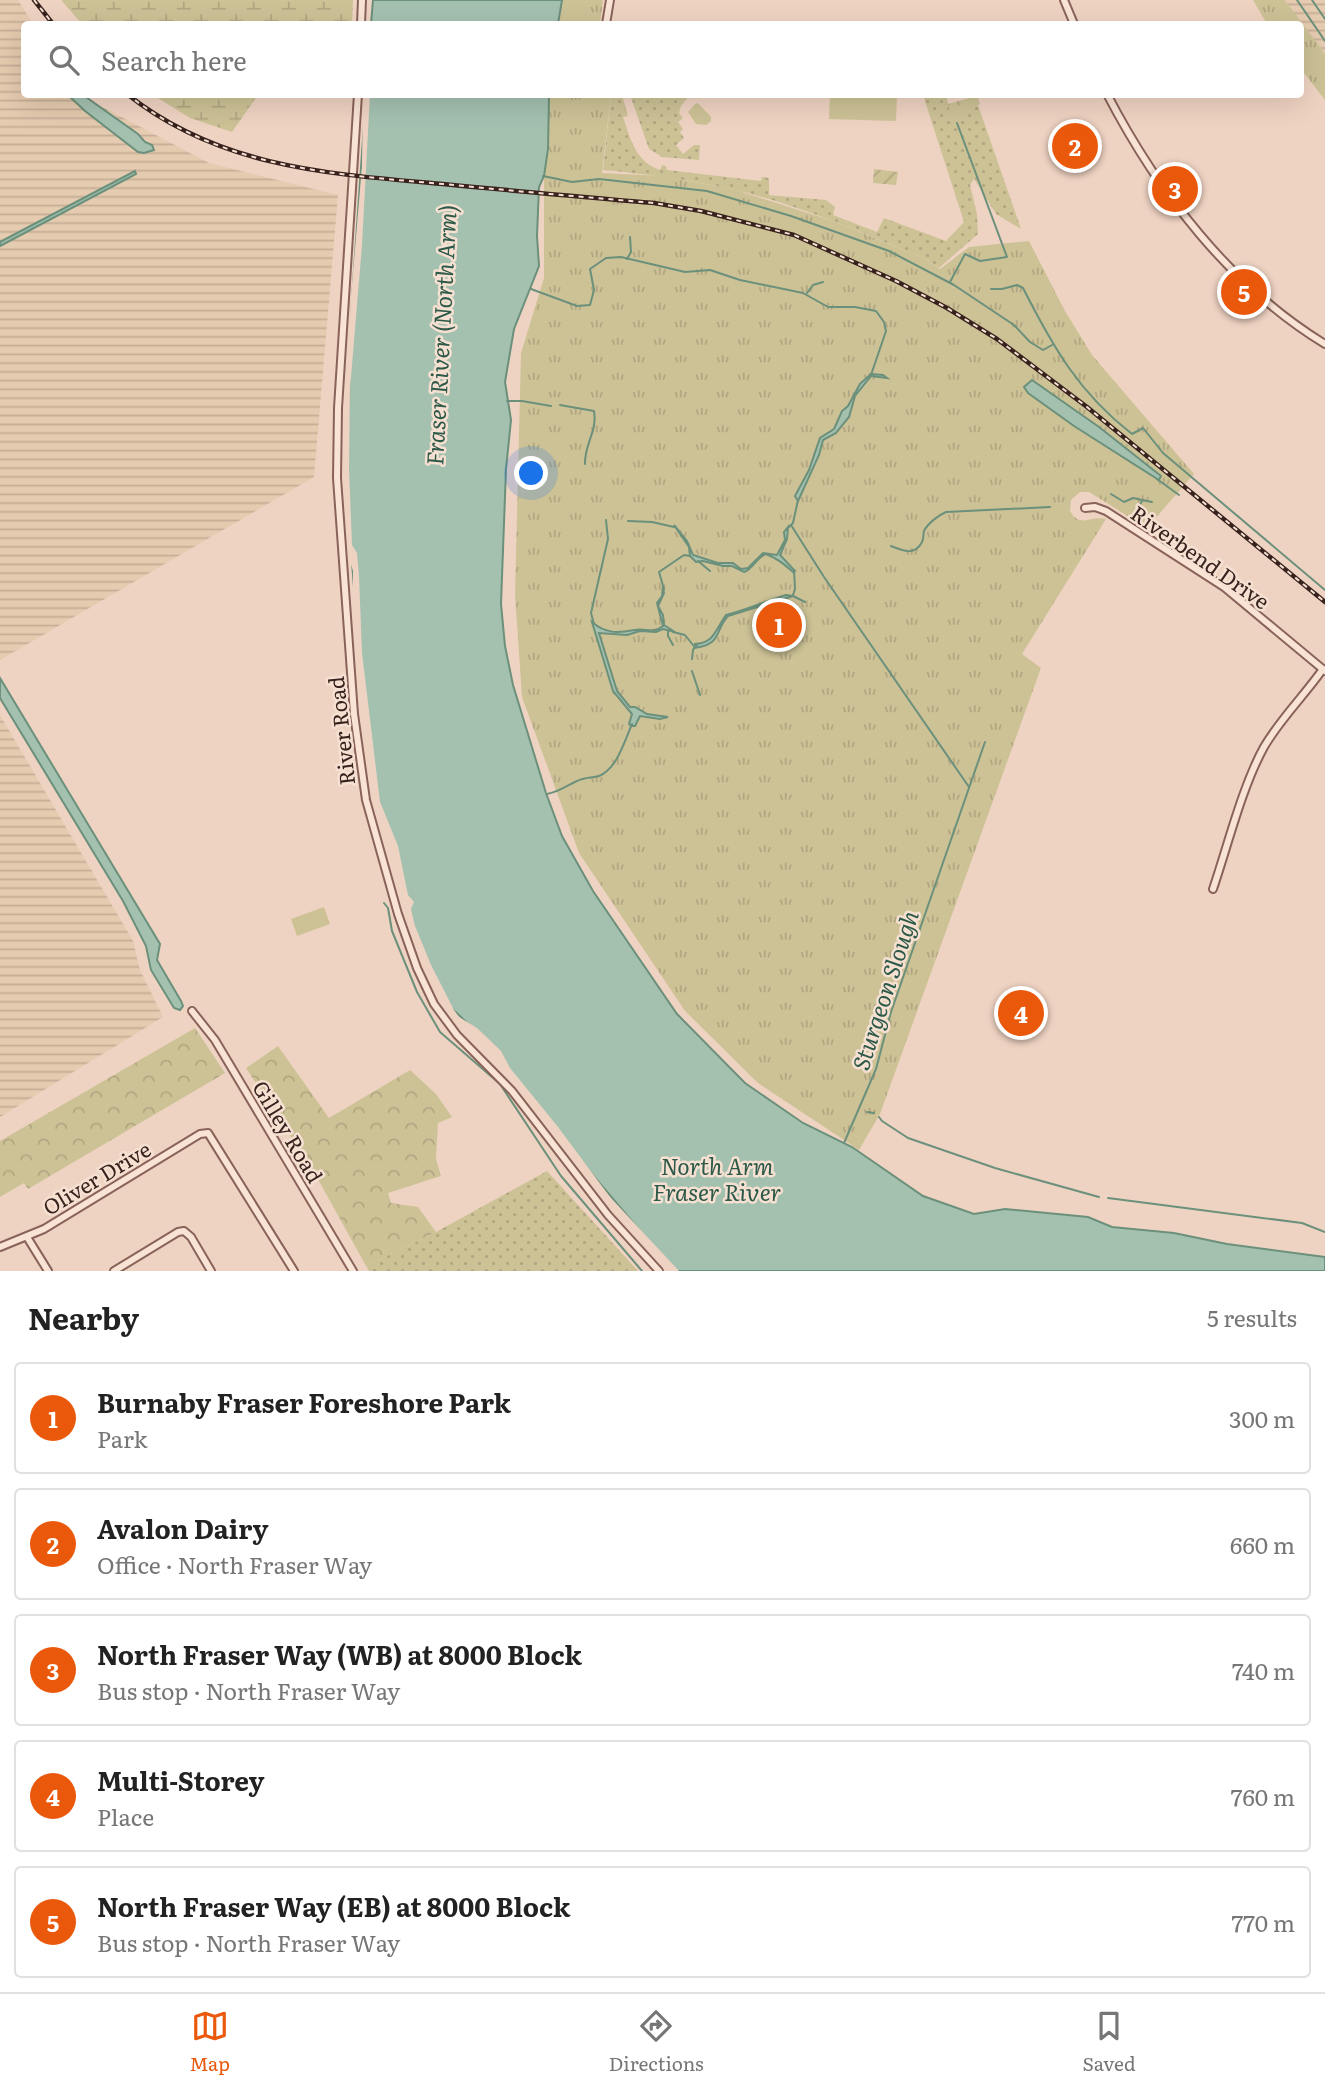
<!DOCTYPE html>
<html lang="en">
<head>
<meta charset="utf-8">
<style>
  :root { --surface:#fff; --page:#f2f2f2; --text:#222; --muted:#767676; --line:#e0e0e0; --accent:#ea580c }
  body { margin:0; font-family:Literata,serif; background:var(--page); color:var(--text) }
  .you { position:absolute; left:532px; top:474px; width:24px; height:24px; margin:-18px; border:5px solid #fff; border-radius:50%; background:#1a73e8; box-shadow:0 0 0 10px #1a73e833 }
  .badge { display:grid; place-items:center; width:46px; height:46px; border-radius:50%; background:var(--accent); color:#fff; font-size:23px; font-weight:700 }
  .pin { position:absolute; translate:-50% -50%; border:4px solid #fff; box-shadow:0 2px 7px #0006 }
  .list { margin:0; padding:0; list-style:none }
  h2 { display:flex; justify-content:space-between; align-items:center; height:91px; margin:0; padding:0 28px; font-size:30px }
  h2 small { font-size:23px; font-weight:400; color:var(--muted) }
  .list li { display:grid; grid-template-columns:46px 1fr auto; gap:21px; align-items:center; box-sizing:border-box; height:112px; margin:0 14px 14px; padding:0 14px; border:2px solid var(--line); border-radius:7px }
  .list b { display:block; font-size:26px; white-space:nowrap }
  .list p { margin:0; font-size:23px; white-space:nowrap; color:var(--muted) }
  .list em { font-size:23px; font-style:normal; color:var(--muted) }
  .icon { flex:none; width:38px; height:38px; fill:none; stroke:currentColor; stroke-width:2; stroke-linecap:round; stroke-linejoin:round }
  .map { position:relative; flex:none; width:1325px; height:1271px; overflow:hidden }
  .search { position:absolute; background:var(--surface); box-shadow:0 7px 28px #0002; left:21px; right:21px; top:21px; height:77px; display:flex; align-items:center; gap:18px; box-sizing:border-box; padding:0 24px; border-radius:7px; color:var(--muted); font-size:26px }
  .sheet { height:721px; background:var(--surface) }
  nav { display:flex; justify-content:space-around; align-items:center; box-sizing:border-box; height:98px; border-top:2px solid var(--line); background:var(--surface); font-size:19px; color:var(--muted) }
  nav a { display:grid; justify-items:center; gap:4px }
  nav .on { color:var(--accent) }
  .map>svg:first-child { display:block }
</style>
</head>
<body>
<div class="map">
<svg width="1325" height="1271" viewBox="0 0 1325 1271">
  <defs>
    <pattern id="farmland-rules" width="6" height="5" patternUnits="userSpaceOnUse" patternTransform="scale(1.75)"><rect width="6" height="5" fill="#e5cbaf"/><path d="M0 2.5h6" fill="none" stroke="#c5ae96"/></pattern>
    <pattern id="grass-dots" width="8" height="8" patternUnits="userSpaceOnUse" patternTransform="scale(1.75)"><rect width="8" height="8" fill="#cdc296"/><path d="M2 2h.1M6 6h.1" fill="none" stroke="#b1a681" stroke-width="1.8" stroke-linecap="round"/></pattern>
    <pattern id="forest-crowns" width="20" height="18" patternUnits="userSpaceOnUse" patternTransform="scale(1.75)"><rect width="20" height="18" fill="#cdc296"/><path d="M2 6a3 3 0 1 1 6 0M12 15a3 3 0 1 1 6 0" fill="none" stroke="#b1a681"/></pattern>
    <pattern id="wetland-marsh" width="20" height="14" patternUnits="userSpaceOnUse" patternTransform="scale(1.75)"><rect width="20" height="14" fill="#cdc296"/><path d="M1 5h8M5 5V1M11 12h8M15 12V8" fill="none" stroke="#b1a681"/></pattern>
    <pattern id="park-tufts" width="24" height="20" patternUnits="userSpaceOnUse" patternTransform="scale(1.75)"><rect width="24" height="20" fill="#cdc296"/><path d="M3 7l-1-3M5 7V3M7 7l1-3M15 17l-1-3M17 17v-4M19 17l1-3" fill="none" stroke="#b1a681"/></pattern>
    <pattern id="garden-furrows" width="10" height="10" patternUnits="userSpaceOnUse" patternTransform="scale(1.75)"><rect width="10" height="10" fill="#cdc296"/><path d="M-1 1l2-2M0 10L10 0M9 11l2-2" fill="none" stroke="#b1a681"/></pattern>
  </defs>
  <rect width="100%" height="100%" fill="#efd3c2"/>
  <!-- farmland -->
  <g fill="url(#farmland-rules)">
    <polygon points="0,0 18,0 33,24 24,24 24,94 80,95 209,163 338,195 314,477 0,660"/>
    <polygon points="1285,0 1325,0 1325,54 1288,5"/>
    <polygon points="0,715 133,941 140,970 163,1017 0,1117"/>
  </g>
  <!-- grass -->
  <g fill="url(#grass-dots)">
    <path d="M611 95H622L628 116 623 117C631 140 635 161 660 170L662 165 666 166 667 170 761 181 762 177 769 178V195L826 200 835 207 833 215 877 232 884 218 946 241 964 222 923 95H946L952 118 978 105 1021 229 996 214 974 179 970 185 977 214 978 234 939 268 921 257C860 232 799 205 735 190 691 180 647 174 603 170Z"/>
    <polygon points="630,95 690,95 681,106 679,113 683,118 678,122 683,129 680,132 684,138 676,145 683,154 694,145 700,145 699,160 662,157 649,149"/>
    <polygon points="547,1171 638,1271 369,1271 366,1266 436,1232"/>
  </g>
  <!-- forest -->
  <g fill="url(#forest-crowns)">
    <polygon points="973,97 978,98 980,104 972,109 966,118 951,118 948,104"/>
    <polygon points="195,1028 225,1073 28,1189 24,1183 0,1197 0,1141"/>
    <polygon points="278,1046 329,1118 410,1070 436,1094 452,1117 438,1123 436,1159 441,1176 388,1193 391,1203 418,1207 436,1232 366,1266 315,1174 246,1068"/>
  </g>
  <!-- wetland -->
  <g fill="url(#wetland-marsh)">
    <polygon points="61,0 353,0 352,24 82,24"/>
    <polygon points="153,95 258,95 232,132 190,118"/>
  </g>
  <!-- park -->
  <g fill="url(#park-tufts)">
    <polygon points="562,0 603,0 600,24 558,24"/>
    <polygon points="1253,0 1285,0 1325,54 1325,100 1301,69 1300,24 1267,24"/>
    <path d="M549 95H611L602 173 663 176 736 190 833 221 921 257 940 269 969 247 1029 241 1065 311 1092 355 1194 474 1147 528 1089 492H1080L1071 500 1070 511C1080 529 1091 515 1106 519L1022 654 1041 668 880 1114 859 1150 758 1083 685 1011 579 853 522 697 515 595 521 353 544 278V176L548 149Z"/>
  </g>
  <!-- garden -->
  <polygon fill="url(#garden-furrows)" points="874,169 898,172 896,185 873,183"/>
  <!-- pitch -->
  <g fill="#cdc296">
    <polygon points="830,95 897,95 896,121 829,119"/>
    <polygon points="696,103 699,104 711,117 711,121 706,125 696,124 688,112"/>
    <polygon points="324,907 330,924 297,936 291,919"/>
  </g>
  <!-- water -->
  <g fill="#a4c1b0" stroke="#6b907b" stroke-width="2">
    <polygon points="373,0 562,0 558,24 371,24"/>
    <polygon points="68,95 83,95 138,134 145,142 152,145 154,150 144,153 138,152 85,111"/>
    <polygon points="366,95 549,95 548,149 544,176 539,187 537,236 539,266 514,329 505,382 511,420 506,469 501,604 505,646 513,685 546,793 562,836 593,891 677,1014 745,1083 803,1123 852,1147 923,1196 974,1214 1005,1209 1088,1217 1112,1227 1174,1233 1227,1244 1325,1257 1325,1271 674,1271 591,1173 483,1038 445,1002 422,952 405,901 395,846 378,804 367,748 346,488 352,299"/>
    <polygon points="135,171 136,174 0,246 0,242"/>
    <polygon points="871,374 883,375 887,378 871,376 855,396 849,417 836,433 823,440 819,455 798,501 795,496 809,470 820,438 834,429 842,411 848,406 860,384"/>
    <polygon points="1032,380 1099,427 1161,476 1159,480 1074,426 1028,393 1024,387"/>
    <path d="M674 525 687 541 693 555 718 563H733L741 569 748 568 763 553 777 555 785 540 784 532 788 527 787 539 780 555 795 571 793 572C784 564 778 559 766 554 756 557 754 569 744 572L732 566H723L703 561 696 562 690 556 689 547Z"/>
    <path d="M663 586 664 593 658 606 663 615 664 625 675 632 663 629 656 632 640 631 627 635 599 633 617 691 630 707H635L647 714 668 717 660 719 640 716 635 726H631L629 724 632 714 613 691 592 622C606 634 617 633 635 630 646 628 653 634 663 626L657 603 662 596Z"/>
    <path d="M786 595 793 596 728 616C714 631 723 644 694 648L695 644C715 643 716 628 726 615 747 610 766 601 786 595Z"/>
    <polygon points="0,678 160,944 157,960 181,1001 183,1006 180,1010 174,1008 151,970 146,946 123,901 0,698"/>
  </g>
  <!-- pier -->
  <polygon fill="#efd3c2" points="370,94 362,245 350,389 349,468 352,545 357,553 359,576 362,653 380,802 398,846 408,895 414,902 411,909 415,926 431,965 454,1010 459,1017 477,1028 501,1051 510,1068 558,1127 610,1197 679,1271 670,1271 588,1175 480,1041 443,1004 418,953 402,902 392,847 374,805 363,747 353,618 353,571 349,558 343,476 351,296 362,166 363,95"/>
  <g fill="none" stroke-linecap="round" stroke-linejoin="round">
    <!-- stream -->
    <g stroke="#6b907b" stroke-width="2">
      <polyline points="1297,0 1325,41"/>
      <polyline points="1312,0 1325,19"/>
      <polyline points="543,176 572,182 599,179 707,191 791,216 889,251 954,285 1014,325 1030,342 1043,350 1052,345"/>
      <polyline points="627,259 631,252 630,237"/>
      <polyline points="950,282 965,254 980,261 1007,257 957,123"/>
      <polyline points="531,289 577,306 590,305 594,290 590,269 606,258 621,257 685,272 710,270 740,280 803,293 828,307 855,307 876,311 884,322 886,331 871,375"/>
      <path d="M991 289H1002L1017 285 1023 288C1053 347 1079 393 1132 434L1143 428 1163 453 1325 590"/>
      <polyline points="807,293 813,285 823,282"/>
      <polyline points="507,401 522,401 551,406"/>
      <path d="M560 405 594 411C598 430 584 445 585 464"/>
      <polyline points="1157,479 1179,495"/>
      <polyline points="1111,494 1124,502 1133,498 1152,502"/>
      <polyline points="1136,512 1142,501"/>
      <polyline points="628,521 652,522 674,527"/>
      <polyline points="791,525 824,577 969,787"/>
      <polyline points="789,527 793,523 798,500"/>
      <path d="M891 546C903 551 915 556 922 542 924 539 923 534 924 531 928 523 939 515 946 512L1050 507"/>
      <polyline points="698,561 710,571"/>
      <polyline points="664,589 659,572 684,555 690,556"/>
      <polyline points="793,595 795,589 794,570"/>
      <polyline points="793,596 805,602"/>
      <polyline points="594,624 591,613 608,539 606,520"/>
      <polyline points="668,631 668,636 673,645"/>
      <polyline points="673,632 685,635 693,645"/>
      <polyline points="692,659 693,650 697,645"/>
      <polyline points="692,671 700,695"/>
      <path d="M547 794C559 792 566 786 577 781 584 777 592 778 599 776 617 769 625 740 632 724"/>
      <polyline points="384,903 388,908 392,931 417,992 440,1032 500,1084 561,1176 642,1271"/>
      <polyline points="867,1112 874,1113"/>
      <polyline points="879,1117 882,1121 908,1138 995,1168 1099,1197"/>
      <polyline points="844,1143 876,1069 891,1012 985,742"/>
      <polyline points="1108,1198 1302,1223 1325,1232"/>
    </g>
    <defs>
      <g id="minor">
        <polyline points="1064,0 1074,24"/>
        <polyline points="361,24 362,0"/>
        <polyline points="606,24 610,0"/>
        <polyline points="358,94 338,408 337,478 354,714 366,800 398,914 417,968 434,1004 457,1035 512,1091 608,1215 659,1271"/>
        <path d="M1107 94C1158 192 1230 286 1325 344"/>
        <polyline points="1085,508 1095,507 1106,511 1224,587 1325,671"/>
        <path d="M1213 889C1228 845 1242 787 1264 747 1281 718 1304 696 1323 669"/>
        <polyline points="192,1011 215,1040 353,1271"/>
        <polyline points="27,1237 48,1271"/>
        <polyline points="0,1247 44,1229 200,1134 208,1133 294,1271"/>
        <polyline points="114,1271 178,1232 184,1231 191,1237 211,1271"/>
      </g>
    </defs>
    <!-- minor casing -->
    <use href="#minor" stroke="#896359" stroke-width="10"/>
    <!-- minor -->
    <use href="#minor" stroke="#f9e3d5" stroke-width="6"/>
    <defs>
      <g id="rail">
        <polyline points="34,0 53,24"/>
        <path d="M127 94C220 168 330 174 443 184 513 191 584 197 654 203L701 211 794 235 896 281 947 308 997 339 1087 407 1325 602"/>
      </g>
    </defs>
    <!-- rail casing -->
    <use href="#rail" stroke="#38221d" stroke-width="4.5"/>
    <!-- rail -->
    <use href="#rail" stroke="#f6e0d2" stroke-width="2" stroke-dasharray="5" stroke-linecap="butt"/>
  </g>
  <g text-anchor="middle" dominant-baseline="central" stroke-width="5" stroke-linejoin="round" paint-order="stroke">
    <!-- street labels -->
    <g font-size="21" fill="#38221d" stroke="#f6e0d2">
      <text transform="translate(1201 556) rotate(35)">Riverbend Drive</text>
      <text transform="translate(340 731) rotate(-96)">River Road</text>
      <text transform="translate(289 1131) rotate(59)">Gilley Road</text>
      <text transform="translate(96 1177) rotate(-31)">Oliver Drive</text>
    </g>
    <!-- water labels -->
    <g font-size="23" font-style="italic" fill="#2c5948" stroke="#f6e0d2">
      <text transform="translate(440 335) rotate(-87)">Fraser River (North Arm)</text>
      <text transform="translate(884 990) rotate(-72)">Sturgeon Slough</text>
      <text x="717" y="1165">North Arm<tspan x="717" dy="26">Fraser River</tspan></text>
    </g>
  </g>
</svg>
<div class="you"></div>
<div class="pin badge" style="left:779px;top:625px">1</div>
<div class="pin badge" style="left:1075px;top:146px">2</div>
<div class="pin badge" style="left:1175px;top:189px">3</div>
<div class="pin badge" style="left:1021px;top:1013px">4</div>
<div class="pin badge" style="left:1244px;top:292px">5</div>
<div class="search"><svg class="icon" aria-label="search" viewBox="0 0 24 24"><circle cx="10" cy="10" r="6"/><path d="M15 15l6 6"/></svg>Search here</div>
</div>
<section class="sheet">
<h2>Nearby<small>5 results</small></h2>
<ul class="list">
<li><span class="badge">1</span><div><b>Burnaby Fraser Foreshore Park</b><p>Park</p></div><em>300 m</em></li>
<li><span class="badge">2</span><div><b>Avalon Dairy</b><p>Office · North Fraser Way</p></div><em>660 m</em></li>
<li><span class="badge">3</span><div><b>North Fraser Way (WB) at 8000 Block</b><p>Bus stop · North Fraser Way</p></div><em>740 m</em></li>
<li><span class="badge">4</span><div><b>Multi-Storey</b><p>Place</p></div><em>760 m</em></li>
<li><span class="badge">5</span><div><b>North Fraser Way (EB) at 8000 Block</b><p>Bus stop · North Fraser Way</p></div><em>770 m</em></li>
</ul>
</section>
<nav>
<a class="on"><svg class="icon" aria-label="map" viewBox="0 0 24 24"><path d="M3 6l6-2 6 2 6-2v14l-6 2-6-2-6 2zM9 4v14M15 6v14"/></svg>Map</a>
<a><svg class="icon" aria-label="directions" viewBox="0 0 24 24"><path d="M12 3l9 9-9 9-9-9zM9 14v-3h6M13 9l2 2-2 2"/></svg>Directions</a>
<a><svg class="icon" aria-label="saved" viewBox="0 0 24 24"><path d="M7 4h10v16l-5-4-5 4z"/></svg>Saved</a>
</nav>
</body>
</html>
